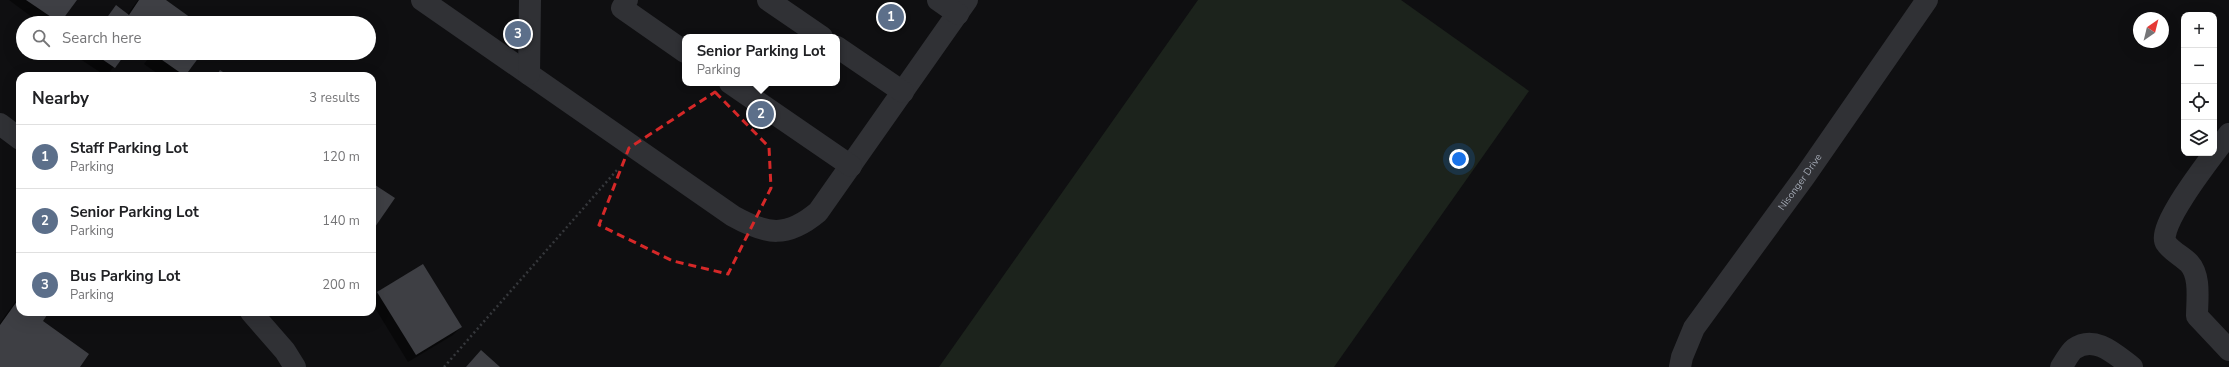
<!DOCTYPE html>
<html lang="en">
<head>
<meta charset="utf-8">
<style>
  :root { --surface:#fff; --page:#f6f6f6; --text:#202124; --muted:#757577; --line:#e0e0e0; --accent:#111827 }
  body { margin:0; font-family:"Nunito Sans",sans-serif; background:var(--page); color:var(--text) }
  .controls { position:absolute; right:12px; top:12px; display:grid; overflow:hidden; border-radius:8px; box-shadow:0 4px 16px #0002 }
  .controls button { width:36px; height:36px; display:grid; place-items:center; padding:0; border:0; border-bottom:1px solid var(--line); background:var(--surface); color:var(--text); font:20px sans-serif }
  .compass { position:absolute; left:2133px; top:12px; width:36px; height:36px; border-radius:50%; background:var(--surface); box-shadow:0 4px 16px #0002; rotate:35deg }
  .you { position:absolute; left:1459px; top:159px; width:14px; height:14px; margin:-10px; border:3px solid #fff; border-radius:50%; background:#1a73e8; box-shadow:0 0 0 6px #1a73e833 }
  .badge { display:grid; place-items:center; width:26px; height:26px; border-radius:50%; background:var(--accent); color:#fff; font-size:13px; font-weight:700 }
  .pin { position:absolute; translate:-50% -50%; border:2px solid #fff; box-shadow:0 1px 4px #0006 }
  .popup { position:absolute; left:682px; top:34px; width:158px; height:52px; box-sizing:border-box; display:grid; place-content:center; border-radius:8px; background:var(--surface); filter:drop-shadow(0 1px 3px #0005); font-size:13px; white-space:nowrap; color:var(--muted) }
  .popup b { font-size:15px; color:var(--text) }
  .popup::after { content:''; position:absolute; left:50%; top:100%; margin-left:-8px; border:8px solid transparent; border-top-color:var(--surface) }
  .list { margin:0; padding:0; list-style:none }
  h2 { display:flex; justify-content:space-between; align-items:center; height:52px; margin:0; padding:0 16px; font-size:17px }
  h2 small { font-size:13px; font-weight:400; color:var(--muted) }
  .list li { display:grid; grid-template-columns:26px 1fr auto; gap:12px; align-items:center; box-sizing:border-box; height:64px; padding:0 16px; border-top:1px solid var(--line) }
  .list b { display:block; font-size:15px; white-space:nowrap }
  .list p { margin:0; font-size:13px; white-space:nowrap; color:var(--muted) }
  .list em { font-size:13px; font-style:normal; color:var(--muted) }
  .icon { flex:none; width:22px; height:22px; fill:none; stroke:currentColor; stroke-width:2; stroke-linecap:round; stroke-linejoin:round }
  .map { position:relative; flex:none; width:2229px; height:367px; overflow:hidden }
  .search { position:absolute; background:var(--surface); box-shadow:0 4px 16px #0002; left:16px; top:16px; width:360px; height:44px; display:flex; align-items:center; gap:10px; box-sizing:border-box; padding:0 14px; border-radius:22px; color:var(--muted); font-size:15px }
  .panel { position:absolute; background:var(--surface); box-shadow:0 4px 16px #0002; left:16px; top:72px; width:360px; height:244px; border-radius:12px }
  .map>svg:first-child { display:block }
</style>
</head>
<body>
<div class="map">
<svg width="2229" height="367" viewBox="0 0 2229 367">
  <rect width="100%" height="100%" fill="#0f0f11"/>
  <!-- green -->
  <polygon fill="#1c231c" points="1198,0 1401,0 1529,91 1334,367 939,367"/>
  <!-- shadow -->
  <g fill="#0007">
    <polygon points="9,0 75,0 59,23 40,23"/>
    <polygon points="138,0 164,0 196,23 102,23 116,7 127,15"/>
    <polygon points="80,53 125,53 106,76 77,57"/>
    <polygon points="149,53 201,53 184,76 161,76 144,64 151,55"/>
    <polygon points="378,293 461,327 453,335 408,362 372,303 372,299"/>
    <polygon points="20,295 20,312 48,312 41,322 79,367 0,367 0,323"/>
  </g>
  <!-- building -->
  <g fill="#3e3f44">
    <polygon points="26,0 77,0 60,23"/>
    <polygon points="139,0 166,0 198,23 103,23 116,5 129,15"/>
    <polygon points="93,53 126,53 115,68"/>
    <polygon points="152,53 202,53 185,76"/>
    <polygon points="220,70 229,76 216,76"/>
    <polygon points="372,183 395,198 375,227 372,224"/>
    <polygon points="423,264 462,327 416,355 377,292"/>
    <polygon points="20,297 20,312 49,312 43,321 89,354 80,367 0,367 0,325"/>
    <polygon points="481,350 500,367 466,367"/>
  </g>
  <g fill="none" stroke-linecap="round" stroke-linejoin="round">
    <!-- path -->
    <polyline stroke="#36383c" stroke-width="2.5" stroke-dasharray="2 3" stroke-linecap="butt" points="444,367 617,170"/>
    <!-- minor -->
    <g stroke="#303135" stroke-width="22">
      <path d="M422 0 733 216C767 235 787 238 818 212L967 0"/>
      <polyline points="627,0 622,8 685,52"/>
      <polyline points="768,0 822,37"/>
      <polyline points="938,0 958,14"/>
      <polyline points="837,47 903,92"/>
      <polyline points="529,74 530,0"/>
      <polyline points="730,83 851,166"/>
      <polyline points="0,124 20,139"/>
      <path d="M2229 134C2217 150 2155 227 2166 243 2171 251 2182 256 2189 263 2201 276 2197 300 2197 316L2229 350"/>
      <polyline points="251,312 285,351 295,367"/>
      <path id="s1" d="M1680 367 1682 357 1694 328 1805 176 1927 0"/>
      <path d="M2061 367C2065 362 2069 353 2074 349 2095 334 2116 355 2132 367"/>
    </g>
  </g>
  <!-- marked area -->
  <path fill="none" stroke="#d62828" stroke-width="3" stroke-dasharray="8 5" stroke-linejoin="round" d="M715 92 769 147 771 188 728 274 673 261 599 225 629 148Z"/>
  <g text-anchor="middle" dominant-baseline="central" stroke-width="4" stroke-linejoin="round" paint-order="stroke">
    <!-- street labels -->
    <g font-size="10" fill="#a0a6b1" stroke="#0a0a0b">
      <text stroke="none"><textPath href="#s1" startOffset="222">Nisonger Drive</textPath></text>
    </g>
  </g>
</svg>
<div class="controls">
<button>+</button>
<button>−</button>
<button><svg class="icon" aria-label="locate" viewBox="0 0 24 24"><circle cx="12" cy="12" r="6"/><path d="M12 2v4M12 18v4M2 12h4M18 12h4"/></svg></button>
<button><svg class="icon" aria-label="layers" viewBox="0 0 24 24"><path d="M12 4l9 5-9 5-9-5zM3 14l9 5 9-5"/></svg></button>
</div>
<svg class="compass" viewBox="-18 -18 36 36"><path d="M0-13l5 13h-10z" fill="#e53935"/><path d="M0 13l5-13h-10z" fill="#757577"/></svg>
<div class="you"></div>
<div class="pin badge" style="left:891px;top:17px;background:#5c6f8a">1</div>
<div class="pin badge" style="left:761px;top:114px;background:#5c6f8a">2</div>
<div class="popup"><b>Senior Parking Lot</b>Parking</div>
<div class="pin badge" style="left:518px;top:34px;background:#5c6f8a">3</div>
<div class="search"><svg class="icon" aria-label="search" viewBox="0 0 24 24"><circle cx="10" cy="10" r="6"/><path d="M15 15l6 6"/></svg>Search here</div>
<section class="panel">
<h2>Nearby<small>3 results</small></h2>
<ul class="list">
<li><span class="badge" style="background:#5c6f8a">1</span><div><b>Staff Parking Lot</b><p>Parking</p></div><em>120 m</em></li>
<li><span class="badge" style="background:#5c6f8a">2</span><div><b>Senior Parking Lot</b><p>Parking</p></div><em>140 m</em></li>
<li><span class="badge" style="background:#5c6f8a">3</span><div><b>Bus Parking Lot</b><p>Parking</p></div><em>200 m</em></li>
</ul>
</section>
</div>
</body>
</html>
